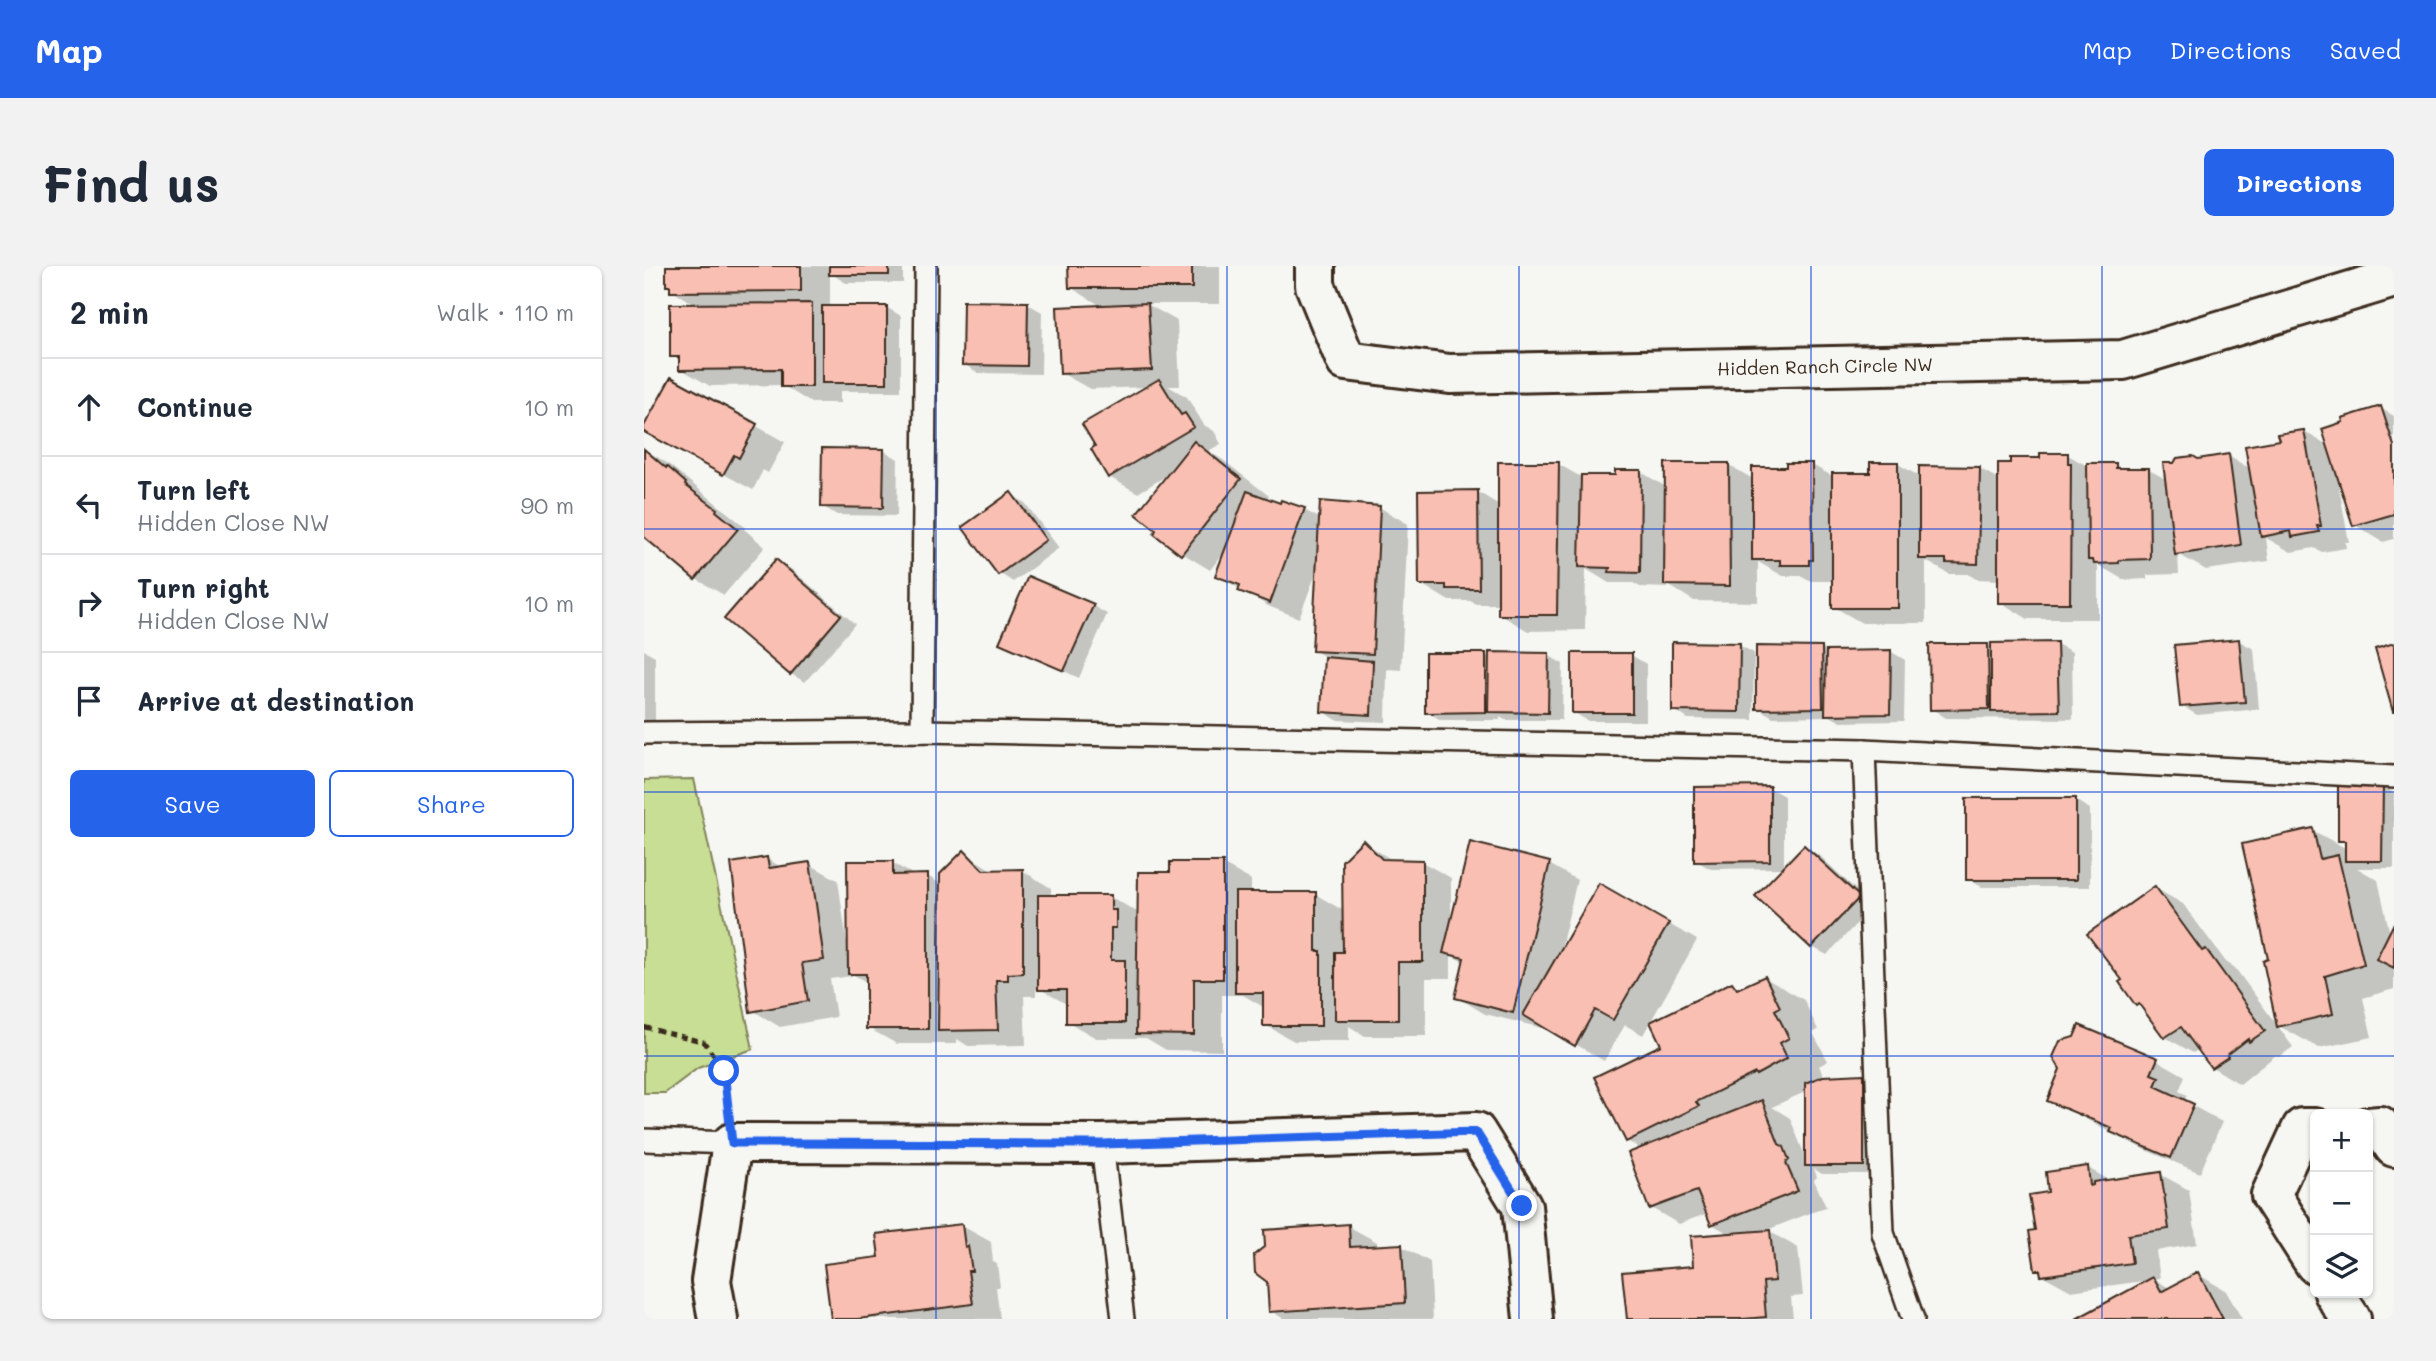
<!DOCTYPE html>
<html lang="en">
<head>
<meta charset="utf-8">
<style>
  :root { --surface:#fff; --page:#f2f2f3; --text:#1f2937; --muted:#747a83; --line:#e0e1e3; --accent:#2563eb }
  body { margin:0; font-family:Mali,sans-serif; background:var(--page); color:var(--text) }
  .controls { position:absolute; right:21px; bottom:21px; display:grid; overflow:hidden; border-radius:10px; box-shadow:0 2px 5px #0004 }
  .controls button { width:63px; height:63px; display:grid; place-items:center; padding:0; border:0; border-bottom:2px solid var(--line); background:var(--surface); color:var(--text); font:35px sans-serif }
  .stop { position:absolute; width:21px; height:21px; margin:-16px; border:5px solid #2563eb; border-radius:50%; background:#fff }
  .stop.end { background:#2563eb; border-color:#fff; box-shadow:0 2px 7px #0008 }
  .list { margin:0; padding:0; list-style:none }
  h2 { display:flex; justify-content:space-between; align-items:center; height:91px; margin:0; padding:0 28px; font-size:30px }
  h2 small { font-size:23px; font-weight:400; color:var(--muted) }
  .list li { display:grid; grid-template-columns:46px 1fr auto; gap:21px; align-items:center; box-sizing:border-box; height:98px; padding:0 28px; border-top:2px solid var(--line) }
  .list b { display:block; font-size:26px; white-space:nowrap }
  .list p { margin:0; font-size:23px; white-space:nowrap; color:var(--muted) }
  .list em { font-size:23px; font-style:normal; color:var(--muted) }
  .actions { display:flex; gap:14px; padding:21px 28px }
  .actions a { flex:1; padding:16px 0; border:2px solid var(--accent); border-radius:10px; text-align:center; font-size:24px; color:var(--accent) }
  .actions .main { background:var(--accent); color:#fff }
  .icon { flex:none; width:38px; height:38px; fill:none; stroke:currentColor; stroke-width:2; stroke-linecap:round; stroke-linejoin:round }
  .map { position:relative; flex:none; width:1750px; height:1053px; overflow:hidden; border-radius:10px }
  header { display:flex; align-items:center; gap:42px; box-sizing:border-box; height:98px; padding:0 35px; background:var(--accent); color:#fff }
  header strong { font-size:33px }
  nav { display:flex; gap:38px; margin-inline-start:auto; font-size:24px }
  .intro { display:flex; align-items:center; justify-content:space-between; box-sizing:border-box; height:168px; padding:0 42px }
  h1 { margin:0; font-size:49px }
  .button { padding:18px 32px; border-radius:10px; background:var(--accent); color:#fff; font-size:24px; font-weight:700 }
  main { display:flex; gap:42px; padding:0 42px }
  aside { flex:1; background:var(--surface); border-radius:10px; box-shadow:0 2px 5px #0004 }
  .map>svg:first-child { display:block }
</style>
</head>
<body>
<header>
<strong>Map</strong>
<nav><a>Map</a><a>Directions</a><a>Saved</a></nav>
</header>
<div class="intro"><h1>Find us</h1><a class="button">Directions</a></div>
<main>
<aside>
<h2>2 min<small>Walk · 110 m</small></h2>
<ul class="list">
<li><svg class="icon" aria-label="ahead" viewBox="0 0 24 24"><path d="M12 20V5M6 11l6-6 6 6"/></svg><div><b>Continue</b></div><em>10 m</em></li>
<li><svg class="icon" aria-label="left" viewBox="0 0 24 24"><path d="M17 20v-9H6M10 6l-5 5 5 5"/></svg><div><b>Turn left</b><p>Hidden Close NW</p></div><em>90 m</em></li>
<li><svg class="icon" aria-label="right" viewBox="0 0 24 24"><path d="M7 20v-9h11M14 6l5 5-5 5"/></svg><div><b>Turn right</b><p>Hidden Close NW</p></div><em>10 m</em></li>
<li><svg class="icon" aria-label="arrive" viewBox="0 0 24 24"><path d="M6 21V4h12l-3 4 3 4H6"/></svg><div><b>Arrive at destination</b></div></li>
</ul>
<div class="actions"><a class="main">Save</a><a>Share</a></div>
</aside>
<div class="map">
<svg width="1750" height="1053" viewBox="0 0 1750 1053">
  <rect width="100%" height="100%" fill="#f6f6f2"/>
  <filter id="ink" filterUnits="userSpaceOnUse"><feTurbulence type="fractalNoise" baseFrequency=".0143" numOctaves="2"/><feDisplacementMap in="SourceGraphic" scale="14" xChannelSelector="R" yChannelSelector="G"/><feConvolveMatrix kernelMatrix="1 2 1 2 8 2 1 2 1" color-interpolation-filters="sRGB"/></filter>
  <g filter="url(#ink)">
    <!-- green -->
    <polygon fill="#c7de94" stroke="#818459" stroke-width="2" points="50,513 109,783 54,802 21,827 0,827 0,514"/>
    <!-- shadow -->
    <g fill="#0003" fill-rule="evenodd">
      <polygon points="24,0 259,0 259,17 202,17 186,7 186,41 242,41 257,50 257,125 196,125 196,137 167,137 138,119 66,120 37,103 37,95 28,90 52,39 28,25"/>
      <polygon points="426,0 576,0 576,38 503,38 533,55 536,120 524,120 543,131 560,159 570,165 577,178 564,185 579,194 625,230 622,234 637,239 638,236 660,244 677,253 735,241 764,258 757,404 743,403 742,456 693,454 678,445 681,391 670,384 674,302 655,352 624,340 573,309 582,284 566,304 538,287 525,208 494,227 465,211 504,121 446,123 417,107 459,41 426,21"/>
      <polygon points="384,38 398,46 397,108 334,107 320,98"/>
      <polygon points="28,113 141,176 124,207 119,204 109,224 28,180"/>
      <polygon points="1736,142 1750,150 1750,273 1739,276 1711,259 1697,215 1694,216 1705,276 1701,276 1702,282 1678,286 1670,282 1647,286 1622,272 1625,295 1562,304 1534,288 1535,308 1503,309 1503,313 1480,314 1454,299 1454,353 1384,353 1356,336 1356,314 1332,313 1324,308 1305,308 1282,295 1282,357 1218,357 1190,341 1190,315 1167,315 1158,310 1139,310 1114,296 1114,336 1050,335 1024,319 1024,322 996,321 989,317 965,317 942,303 941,364 884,365 855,348 855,338 832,338 826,335 805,335 777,318 834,226 855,239 914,198 937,211 972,211 997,206 1022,221 1085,199 1109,213 1144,202 1168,199 1190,211 1227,209 1254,198 1278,212 1335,202 1356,214 1398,194 1424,189 1445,201 1471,199 1480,203 1504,203 1523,214 1553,195 1584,190 1607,203 1637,176 1660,166 1686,180"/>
      <polygon points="0,183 23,197 101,261 100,263 121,281 80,329 52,313 0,269"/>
      <polygon points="239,184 254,193 253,250 193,249 178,240"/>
      <polygon points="367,228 381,237 415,282 369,316 355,307"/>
      <polygon points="133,295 147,303 211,358 161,416 147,408"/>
      <polygon points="449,340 463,348 435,412 357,376"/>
      <polygon points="1595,375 1610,383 1615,443 1553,449 1538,440"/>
      <polygon points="1413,378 1428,386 1429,453 1302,452 1288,443 1344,380 1348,382"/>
      <polygon points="1095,379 1110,387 1109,454 1044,453 1030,444"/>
      <polygon points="1178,382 1184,386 1246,385 1261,394 1260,455 1197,456 1186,450 1129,451 1114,442"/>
      <polygon points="0,384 11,390 11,457 0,457"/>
      <polygon points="841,389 846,392 904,389 919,398 918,454 861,454 856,451 856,454 797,454 783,446"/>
      <polygon points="987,389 1002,398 1002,455 944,455 929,446"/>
      <polygon points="1738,520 1750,527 1750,602 1713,602 1734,614 1746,668 1750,660 1750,723 1719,732 1728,771 1675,782 1635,760 1627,695 1668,564 1703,583 1703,578 1696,574"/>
      <polygon points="1125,522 1140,530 1140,602 1160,581 1175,589 1229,640 1183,689 1168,681 1114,630 1140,602 1067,603 1052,595"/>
      <polygon points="1431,534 1446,543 1446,621 1338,621 1323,613"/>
      <polygon points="719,576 750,595 778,596 807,612 807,657 905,598 933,614 916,686 956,619 1053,674 999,769 981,759 960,795 899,759 898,762 841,748 813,731 821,697 807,689 807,712 782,712 782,770 721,770 705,760 705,775 650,775 621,759 621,742 599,729 578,729 578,785 522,784 502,772 452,772 424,756 424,739 396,723 392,723 392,730 380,730 382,779 324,780 313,773 313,778 253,778 224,762 224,717 208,708 208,710 186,713 192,751 136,761 108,744 123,593 139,602 165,598 194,614 203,677 206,677 248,597 272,610 283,610 298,618 320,587 351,606 379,605 407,622 407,631 467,631 495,647 528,608 578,598 607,614 607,628 671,628 700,645"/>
      <polygon points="1511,622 1539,638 1582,696 1591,702 1649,781 1635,791 1632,789 1596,818 1568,801 1555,783 1549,787 1521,771 1501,743 1493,739"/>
      <path d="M1121 712 1160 734 1174 764 1169 767 1184 795 1175 800 1181 812 1219 810 1234 818V908H1178L1170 903 1173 911 1170 914 1182 941 1123 964 1154 982 1159 1030 1147 1031 1149 1053H984L1051 1001 1087 969 1068 958 1064 947 1035 958 1007 942 997 883 983 875 1019 780 1089 718 1097 723ZM1163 825V895L1146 852 1128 841Z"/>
      <polygon points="1431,773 1513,794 1541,810 1535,825 1543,829 1540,835 1578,856 1556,907 1497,882 1405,834"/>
      <polygon points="1444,902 1467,915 1516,908 1545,924 1553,978 1512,985 1516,1012 1510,1013 1527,1023 1554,1008 1582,1025 1598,1053 1435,1053 1507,1014 1427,1025 1398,1009 1393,1003 1393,965 1406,927"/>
      <polygon points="318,960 347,976 349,996 353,998 356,1021 352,1021 356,1053 189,1053 237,993"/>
      <polygon points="704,960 733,976 733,981 757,980 786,996 789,1053 640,1053 627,1045"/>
    </g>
    <!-- building -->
    <g fill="#f9bfb3" stroke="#3b2a1e" stroke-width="2">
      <polygon points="22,0 157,0 157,25 26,26 26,20 22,20"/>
      <rect x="185" y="0" width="60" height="9"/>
      <polygon points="424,0 548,0 548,22 425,22"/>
      <polygon points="319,35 384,36 383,100 318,99"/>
      <polygon points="168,37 168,121 137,121 137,103 35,104 35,91 26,91 26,38"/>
      <polygon points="504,37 508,104 416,108 413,41"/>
      <rect x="178" y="40" width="65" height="77"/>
      <polygon points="27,111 113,158 95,192 90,189 79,209 0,166 0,160"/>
      <polygon points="515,113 537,149 541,147 550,161 464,212 447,183 451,180 438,158"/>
      <polygon points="1737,140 1750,180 1750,248 1709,260 1678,163 1699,156 1698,152"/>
      <polygon points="1660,164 1677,260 1673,260 1675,266 1648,271 1647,265 1617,271 1601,180 1635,174 1633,168"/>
      <polygon points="550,175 597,213 537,289 510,268 512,264 492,248"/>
      <polygon points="178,182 240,183 239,242 177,241"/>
      <polygon points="0,183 22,202 23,200 42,217 41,219 73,243 72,245 94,263 51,314 0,271"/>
      <polygon points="1396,187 1424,187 1424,197 1427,197 1426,337 1354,337 1354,197 1366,197 1366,192 1396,192"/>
      <polygon points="1585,188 1597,279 1531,289 1519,197 1530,197 1533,192 1549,190 1554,193"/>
      <polygon points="854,196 915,196 913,349 854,349"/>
      <polygon points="1226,196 1254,196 1254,342 1188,342 1188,207 1226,207"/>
      <polygon points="1021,197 1085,197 1086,320 1020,319"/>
      <polygon points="1142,197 1168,197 1169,294 1165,294 1165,299 1136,299 1136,294 1108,294 1108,201 1142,201"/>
      <polygon points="1443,197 1472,197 1472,202 1505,202 1506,293 1475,294 1475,297 1450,298 1449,294 1444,294"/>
      <polygon points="1275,200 1336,201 1334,298 1302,297 1302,293 1275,293"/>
      <polygon points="971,204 997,204 996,307 965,306 966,302 935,301 937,209 971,209"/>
      <polygon points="834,224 835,323 802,323 802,319 775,319 774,225"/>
      <polygon points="603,225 636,237 637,234 661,242 626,337 594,325 596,319 571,310"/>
      <polygon points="367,226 402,274 354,309 318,261"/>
      <polygon points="676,235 736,240 729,388 668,385"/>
      <polygon points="132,293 197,349 146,409 80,353"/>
      <polygon points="384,310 450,338 420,405 355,377"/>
      <polygon points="1595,373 1601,436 1536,441 1530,379"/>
      <polygon points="1028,376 1096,377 1095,446 1028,445"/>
      <polygon points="1413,376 1415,445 1347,446 1347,377"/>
      <polygon points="1750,377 1750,446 1749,446 1731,383"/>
      <polygon points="1285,378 1344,378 1345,443 1286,444"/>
      <polygon points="1112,380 1178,381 1179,442 1112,443"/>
      <polygon points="1247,384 1246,448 1181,449 1182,385"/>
      <polygon points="845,386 905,387 904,447 844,446"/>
      <polygon points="781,387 842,387 842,446 781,447"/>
      <rect x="928" y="387" width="60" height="60"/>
      <polygon points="680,391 729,395 727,449 677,446"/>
      <polygon points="1694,517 1739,518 1738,595 1701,595 1701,575 1694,575"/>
      <polygon points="1126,520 1126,595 1050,596 1050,521"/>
      <rect x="1322" y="532" width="110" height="82"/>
      <polygon points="1669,562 1676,593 1694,589 1720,698 1681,710 1689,748 1633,761 1619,695 1624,693 1598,578"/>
      <polygon points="719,574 738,593 779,594 779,696 754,696 754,754 691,754 691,686 699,686 698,595"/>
      <polygon points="826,576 906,596 869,747 811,732 820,692 799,687"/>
      <polygon points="1160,579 1216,631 1167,682 1111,630"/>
      <polygon points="320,584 339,604 379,603 379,707 364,708 364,714 352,714 354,764 294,765 296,608"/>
      <polygon points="123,591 125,602 166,596 180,694 158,697 164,735 106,746 87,597"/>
      <polygon points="203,595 249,595 249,609 284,608 284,763 222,763 222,708 204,708"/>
      <polygon points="526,596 579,596 579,713 550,713 550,769 492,768 494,606 526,606"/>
      <polygon points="955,617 1025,657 969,754 951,744 931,780 879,749"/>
      <polygon points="1511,620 1558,685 1562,683 1621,765 1605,776 1604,773 1583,789 1584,791 1567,802 1537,761 1520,772 1495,738 1492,740 1475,716 1478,714 1443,668"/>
      <polygon points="591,626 672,626 672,685 677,685 677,760 619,760 619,727 591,727"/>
      <polygon points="394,629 467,629 467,644 472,644 472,662 467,662 467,694 481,694 481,757 422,757 422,724 394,724"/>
      <polygon points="1750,657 1750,702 1732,693"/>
      <polygon points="1121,710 1136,741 1131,744 1145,772 1136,777 1143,792 1112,809 1111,807 1052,836 1055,840 982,876 950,811 1017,779 1006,756 1088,716 1093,723"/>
      <polygon points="1435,759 1514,792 1507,808 1515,811 1511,820 1550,838 1527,892 1466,866 1468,862 1403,835 1416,803 1409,791 1416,775 1430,771"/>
      <polygon points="1220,808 1220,900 1161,900 1161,817 1179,810"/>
      <polygon points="1118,834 1135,878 1140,881 1145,894 1142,897 1154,925 1067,959 1053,925 1005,943 984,887"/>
      <polygon points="1444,900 1446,920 1449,919 1449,916 1517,906 1525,963 1484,969 1488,997 1397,1010 1396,1004 1391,1004 1385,965 1391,964 1385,929 1404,926 1402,906"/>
      <polygon points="318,958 321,981 324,980 328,1005 324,1005 329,1038 214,1053 187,1053 180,998 235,991 232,968"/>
      <polygon points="705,958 706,981 758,978 761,1037 625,1046 623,1016 611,1007 610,989 621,980 620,964"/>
      <polygon points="1126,964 1131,1015 1119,1016 1122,1051 1099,1053 983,1053 978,1006 1049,1000 1047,970"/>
      <polygon points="1554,1006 1579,1053 1432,1053 1509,1011 1517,1026"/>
    </g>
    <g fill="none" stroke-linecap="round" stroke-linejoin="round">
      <defs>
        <g id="lane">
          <polyline points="278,465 282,0"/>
          <polyline points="0,467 278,465 1220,484 1750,511"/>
          <polyline points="1220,484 1239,967 1269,1053"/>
          <polyline points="0,874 88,877"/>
          <polyline points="458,878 479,1053"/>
        </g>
        <g id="street">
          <path id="s1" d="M671 0V19L702 95 806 108 1479 94 1750 12"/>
          <polyline points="1724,861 1736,860 1750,881"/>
          <polyline points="1671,862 1658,862 1627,929 1671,998"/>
          <polyline points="1690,1027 1707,1053"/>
          <polyline points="74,1053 67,1015 88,877 458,878 832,866 878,940 889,1053"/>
        </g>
      </defs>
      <!-- lane casing -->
      <use href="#lane" stroke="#3b2a1e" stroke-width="26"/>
      <!-- street casing -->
      <use href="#street" stroke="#3b2a1e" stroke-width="44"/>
      <!-- path -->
      <polyline stroke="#3b2a1e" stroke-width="4.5" stroke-dasharray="7 5" stroke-linecap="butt" points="0,761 60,776 81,805 83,829"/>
      <!-- lane -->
      <use href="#lane" stroke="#f6f6f2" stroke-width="21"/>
      <!-- street -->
      <use href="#street" stroke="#f6f6f2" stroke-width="38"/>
    </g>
  </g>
  <g fill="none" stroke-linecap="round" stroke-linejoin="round" filter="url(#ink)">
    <!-- route -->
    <polyline stroke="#2563eb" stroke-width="9" points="80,805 88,877 458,878 832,866 878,940"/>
  </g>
  <!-- grid -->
  <path fill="none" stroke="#1d4ed8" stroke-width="2" stroke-opacity="0.55" d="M292 0V1053M583 0V1053M875 0V1053M1167 0V1053M1458 0V1053M0 263H1750M0 526H1750M0 790H1750"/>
  <g text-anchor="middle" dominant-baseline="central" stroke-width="5" stroke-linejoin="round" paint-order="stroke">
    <!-- street labels -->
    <g font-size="18" fill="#3b2a1e" stroke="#f6f6f2">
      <text stroke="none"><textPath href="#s1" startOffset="581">Hidden Ranch Circle NW</textPath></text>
    </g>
  </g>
</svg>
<div class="controls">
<button>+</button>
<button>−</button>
<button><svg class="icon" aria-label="layers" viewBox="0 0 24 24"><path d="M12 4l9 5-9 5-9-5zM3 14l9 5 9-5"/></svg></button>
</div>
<div class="stop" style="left:80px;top:805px"></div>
<div class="stop end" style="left:878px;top:940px"></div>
</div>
</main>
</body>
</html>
